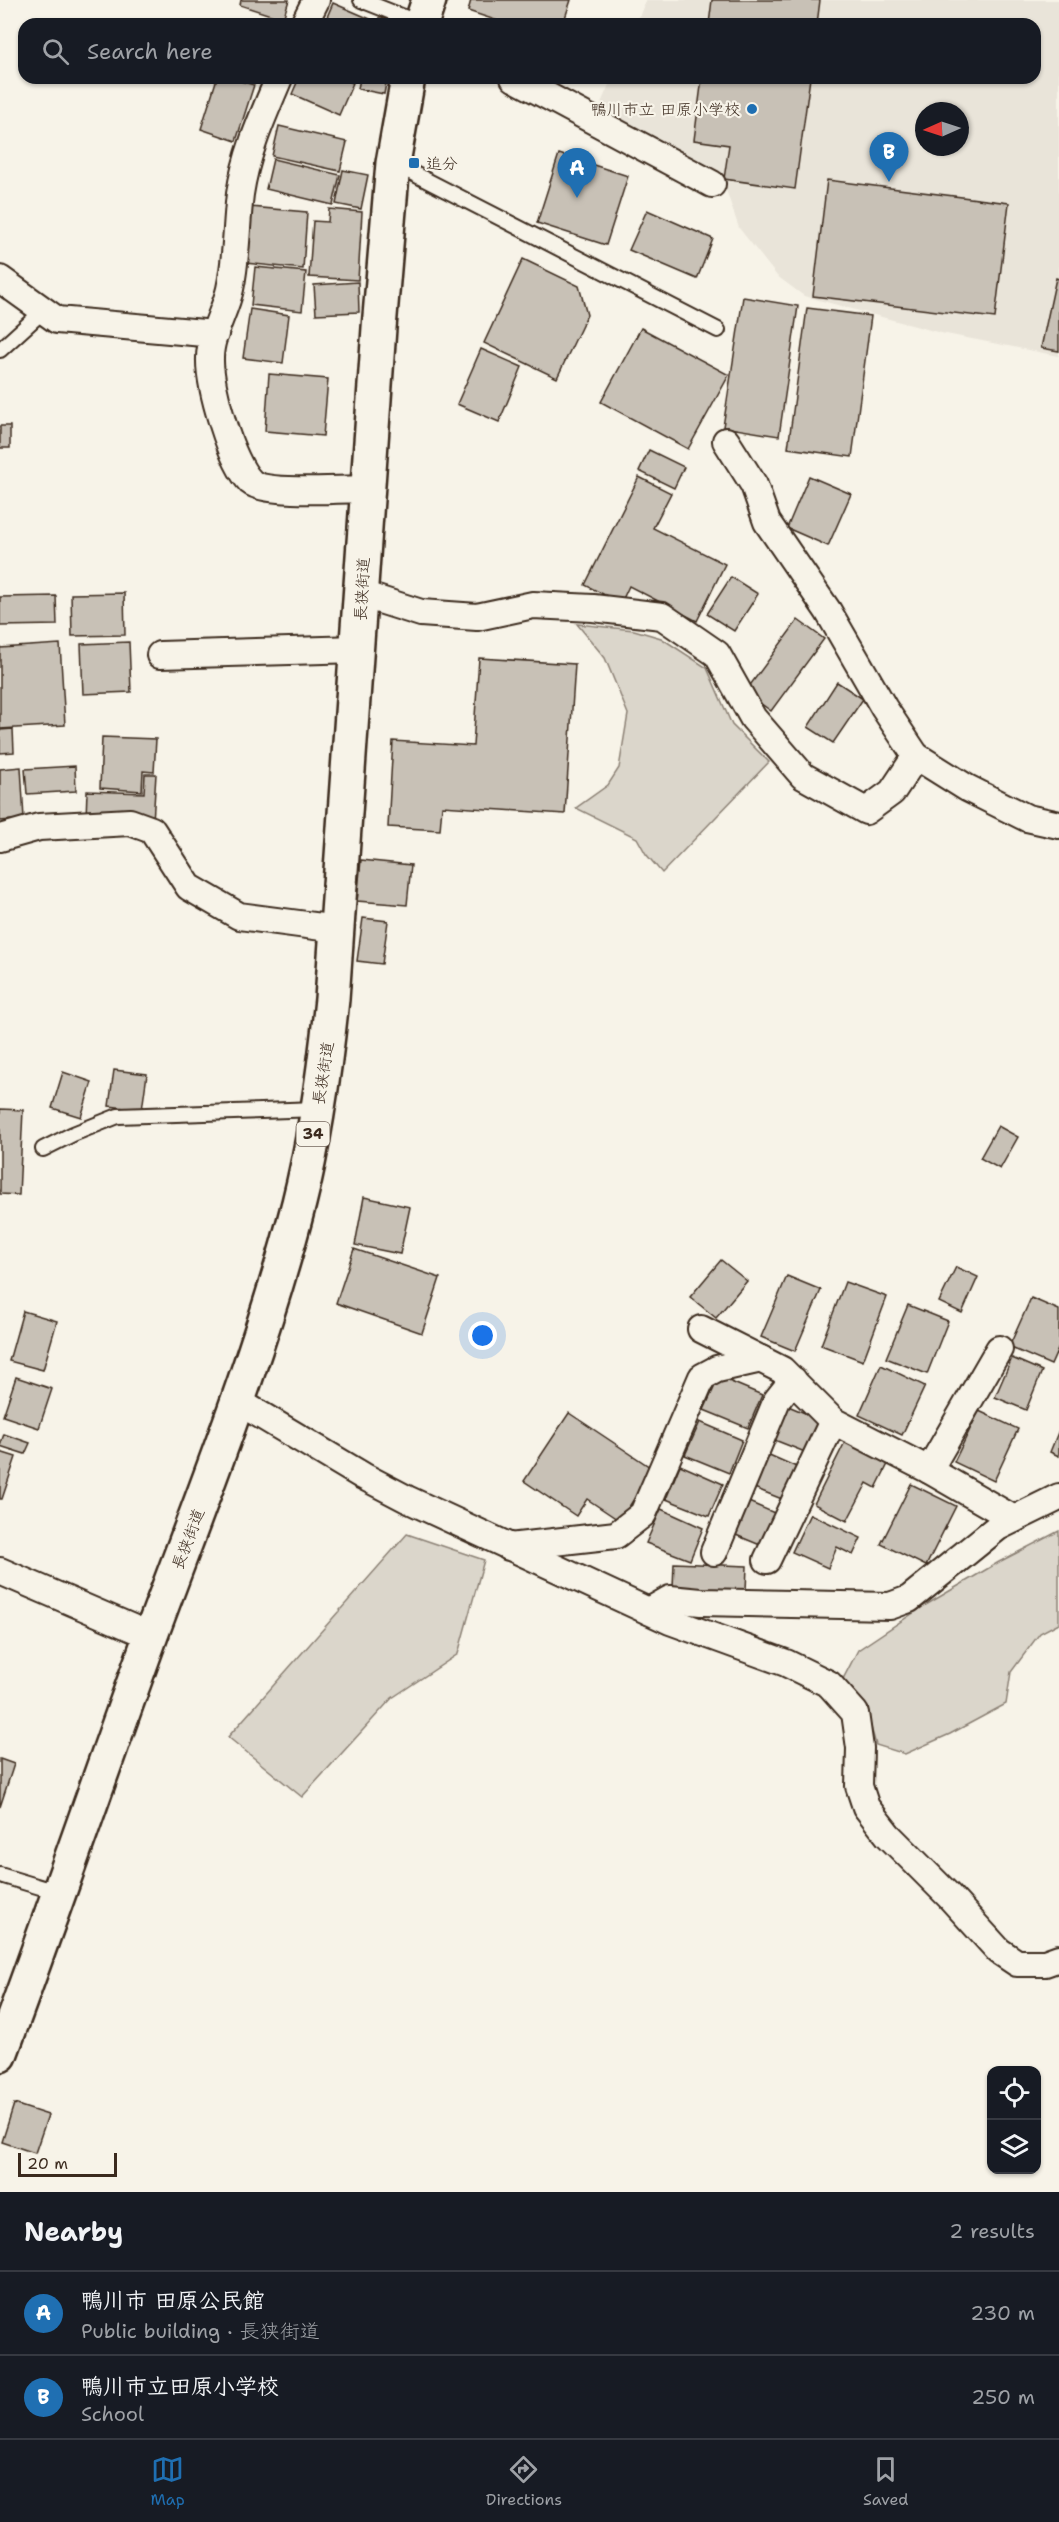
<!DOCTYPE html>
<html lang="en">
<head>
<meta charset="utf-8">
<style>
  :root { --surface:#171b24; --page:#242831; --text:#f1f3f6; --muted:#9ea1a6; --line:#363941; --accent:#1f6fb2 }
  body { margin:0; font-family:"Shantell Sans","Klee One",sans-serif; background:var(--page); color:var(--text) }
  .controls { position:absolute; right:18px; bottom:18px; display:grid; overflow:hidden; border-radius:12px; box-shadow:0 2px 4px #0004 }
  .controls button { width:54px; height:54px; display:grid; place-items:center; padding:0; border:0; border-bottom:2px solid var(--line); background:var(--surface); color:var(--text); font:30px sans-serif }
  .compass { position:absolute; left:915px; top:102px; width:54px; height:54px; border-radius:50%; background:var(--surface); box-shadow:0 2px 4px #0004; rotate:267deg }
  .scale { position:absolute; left:18px; bottom:15px; width:99px; box-sizing:border-box; padding-left:6px; border:3px solid #3b2a1e; border-top:0; font-size:16px; line-height:21px; white-space:nowrap; color:#3b2a1e; -webkit-text-stroke:4px #f7f3e8; paint-order:stroke }
  .you { position:absolute; left:483px; top:1336px; width:21px; height:21px; margin:-15px; border:4px solid #fff; border-radius:50%; background:#1a73e8; box-shadow:0 0 0 9px #1a73e833 }
  .badge { display:grid; place-items:center; width:39px; height:39px; border-radius:50%; background:var(--accent); color:#fff; font-size:20px; font-weight:700 }
  .pin { position:absolute; translate:-50% -50px; filter:drop-shadow(0 2px 3px #0008) }
  .pin::after { content:''; position:absolute; top:32px; width:21px; height:18px; background:inherit; clip-path:polygon(0 0,100% 0,50% 100%) }
  .list { margin:0; padding:0; list-style:none }
  h2 { display:flex; justify-content:space-between; align-items:center; height:78px; margin:0; padding:0 24px; font-size:26px }
  h2 small { font-size:20px; font-weight:400; color:var(--muted) }
  .list li { display:grid; grid-template-columns:39px 1fr auto; gap:18px; align-items:center; box-sizing:border-box; height:84px; padding:0 24px; border-top:2px solid var(--line) }
  .list b { display:block; font-size:22px; white-space:nowrap }
  .list p { margin:0; font-size:20px; white-space:nowrap; color:var(--muted) }
  .list em { font-size:20px; font-style:normal; color:var(--muted) }
  .icon { flex:none; width:33px; height:33px; fill:none; stroke:currentColor; stroke-width:2; stroke-linecap:round; stroke-linejoin:round }
  .map { position:relative; flex:none; width:1059px; height:2192px; overflow:hidden }
  .search { position:absolute; background:var(--surface); box-shadow:0 2px 4px #0004; left:18px; right:18px; top:18px; height:66px; display:flex; align-items:center; gap:15px; box-sizing:border-box; padding:0 21px; border-radius:18px; color:var(--muted); font-size:22px }
  .sheet { height:246px; background:var(--surface) }
  nav { display:flex; justify-content:space-around; align-items:center; box-sizing:border-box; height:84px; border-top:2px solid var(--line); background:var(--surface); font-size:16px; color:var(--muted) }
  nav a { display:grid; justify-items:center; gap:3px }
  nav .on { color:var(--accent) }
  .map>svg:first-child { display:block }
</style>
</head>
<body>
<div class="map">
<svg width="1059" height="2192" viewBox="0 0 1059 2192">
  <rect width="100%" height="100%" fill="#f7f3e8"/>
  <filter id="ink" filterUnits="userSpaceOnUse"><feTurbulence type="fractalNoise" baseFrequency=".0167" numOctaves="2"/><feDisplacementMap in="SourceGraphic" scale="12" xChannelSelector="R" yChannelSelector="G"/><feConvolveMatrix kernelMatrix="1 2 1 2 8 2 1 2 1" color-interpolation-filters="sRGB"/></filter>
  <g filter="url(#ink)">
    <!-- built -->
    <path fill="#e9e4d9" fill-rule="evenodd" d="M646 0H1059V356L941 333 804 296 777 276 739 228 726 190 713 175 679 152 633 128 601 103 612 78H1035V24H636ZM924 111H960V147H924Z"/>
    <!-- green -->
    <g fill="#dbd6cb" stroke="#8b8074" stroke-width="1.5">
      <polygon points="577,624 634,630 661,638 707,668 732,725 769,762 662,873 646,854 637,838 576,808 608,785 619,768 628,714 605,658"/>
      <polygon points="1059,1531 1059,1623 1040,1633 1011,1672 1006,1704 950,1734 905,1754 876,1745 865,1706 842,1681 858,1650 924,1606 999,1562"/>
      <polygon points="407,1534 484,1560 458,1654 392,1698 302,1797 228,1737"/>
    </g>
    <!-- building -->
    <g fill="#c8c1b6" stroke="#3b2a1e" stroke-width="1.5">
      <polygon points="241,0 289,0 283,19 240,5"/>
      <polygon points="471,0 571,0 563,24 541,19 539,24 507,24 468,11"/>
      <polygon points="712,0 820,0 817,24 709,24"/>
      <polygon points="333,3 370,19 368,24 324,24"/>
      <polygon points="379,18 398,22 397,24 378,24"/>
      <polygon points="217,78 230,78 254,85 236,141 201,129"/>
      <polygon points="299,78 342,78 353,83 339,115 292,94"/>
      <polygon points="360,78 387,78 384,94 358,89"/>
      <polygon points="702,78 810,78 795,189 724,179 729,145 694,140"/>
      <polygon points="279,126 347,142 340,171 272,156"/>
      <polygon points="559,154 628,176 606,245 537,223"/>
      <polygon points="273,159 340,175 333,205 266,189"/>
      <polygon points="343,170 368,175 361,209 336,204"/>
      <polygon points="827,180 1009,203 995,318 813,296"/>
      <polygon points="250,207 307,212 303,269 245,263"/>
      <polygon points="329,209 362,212 358,280 309,277 313,221 328,222"/>
      <polygon points="647,210 713,239 697,279 629,250"/>
      <polygon points="523,259 579,286 587,315 557,378 484,343"/>
      <polygon points="255,267 306,272 302,311 251,305"/>
      <polygon points="1056,278 1059,279 1059,351 1041,348"/>
      <polygon points="358,282 359,312 316,314 314,285"/>
      <polygon points="743,297 798,306 779,436 723,427"/>
      <polygon points="807,308 871,316 852,457 788,448"/>
      <polygon points="250,309 289,315 283,363 243,358"/>
      <polygon points="641,328 729,375 688,449 601,402"/>
      <polygon points="481,349 522,367 499,422 457,404"/>
      <polygon points="269,374 328,379 323,436 265,431"/>
      <rect x="0" y="426" width="10" height="22"/>
      <polygon points="649,450 684,467 674,488 639,471"/>
      <polygon points="809,476 851,494 828,546 787,528"/>
      <polygon points="639,477 671,493 653,528 725,564 697,621 629,586 621,603 585,585"/>
      <polygon points="731,577 758,594 734,631 707,614"/>
      <polygon points="124,593 125,635 72,636 71,594"/>
      <polygon points="56,596 57,625 0,626 0,597"/>
      <polygon points="798,620 824,639 771,711 745,692"/>
      <polygon points="129,642 131,692 83,694 81,644"/>
      <polygon points="60,644 65,725 0,729 0,648"/>
      <polygon points="479,658 575,664 565,814 442,806 440,830 388,827 393,741 473,746"/>
      <polygon points="837,682 863,699 833,743 808,727"/>
      <polygon points="13,729 14,752 0,753 0,730"/>
      <polygon points="102,737 156,739 154,772 143,771 142,791 100,788"/>
      <polygon points="75,766 76,791 27,794 25,769"/>
      <polygon points="21,767 24,819 0,821 0,769"/>
      <polygon points="145,774 156,774 153,822 86,818 87,791 144,793"/>
      <polygon points="361,860 411,865 407,905 357,901"/>
      <polygon points="363,918 388,921 382,964 357,961"/>
      <polygon points="114,1070 147,1074 142,1110 109,1106"/>
      <polygon points="63,1072 92,1082 81,1117 52,1108"/>
      <polygon points="0,1109 23,1110 19,1195 0,1194"/>
      <polygon points="998,1126 1018,1137 1000,1169 980,1158"/>
      <polygon points="364,1197 410,1207 400,1254 355,1245"/>
      <polygon points="354,1249 440,1278 422,1333 336,1303"/>
      <polygon points="721,1260 747,1281 716,1318 690,1297"/>
      <polygon points="956,1267 978,1277 962,1313 939,1302"/>
      <polygon points="787,1276 821,1290 795,1351 761,1337"/>
      <polygon points="845,1282 887,1297 863,1361 821,1345"/>
      <polygon points="1031,1298 1059,1310 1059,1347 1051,1365 1009,1347"/>
      <polygon points="908,1305 948,1321 927,1374 886,1358"/>
      <polygon points="23,1311 57,1321 43,1370 9,1361"/>
      <polygon points="1012,1358 1042,1371 1026,1410 995,1397"/>
      <polygon points="881,1365 925,1386 902,1435 859,1415"/>
      <polygon points="16,1377 52,1389 39,1428 3,1416"/>
      <polygon points="719,1377 762,1395 748,1428 704,1410"/>
      <polygon points="781,1403 824,1421 810,1454 767,1437"/>
      <polygon points="979,1411 1018,1429 994,1481 954,1462"/>
      <polygon points="569,1413 653,1469 620,1521 587,1499 576,1516 524,1481"/>
      <polygon points="700,1422 742,1440 729,1473 685,1455"/>
      <polygon points="1059,1430 1059,1456 1050,1452"/>
      <polygon points="4,1434 30,1443 25,1454 0,1446"/>
      <polygon points="847,1438 890,1460 876,1488 867,1483 847,1521 814,1504"/>
      <polygon points="758,1450 801,1469 787,1501 744,1484"/>
      <polygon points="0,1452 16,1457 2,1499 0,1499"/>
      <polygon points="680,1465 723,1484 709,1516 666,1499"/>
      <polygon points="911,1484 956,1506 926,1566 881,1544"/>
      <polygon points="744,1500 779,1515 765,1547 731,1533"/>
      <polygon points="661,1509 703,1528 690,1560 646,1543"/>
      <polygon points="810,1514 861,1538 853,1555 837,1547 828,1568 792,1552"/>
      <polygon points="674,1563 747,1566 746,1591 673,1588"/>
      <polygon points="0,1759 14,1764 0,1807"/>
      <polygon points="14,2104 48,2115 35,2153 2,2142"/>
    </g>
    <g fill="none" stroke-linecap="round" stroke-linejoin="round">
      <defs>
        <g id="lane">
          <polyline points="361,0 404,17 414,24"/>
          <polyline points="393,163 718,330"/>
          <polyline points="0,350 44,310"/>
          <polyline points="43,1149 73,1134 118,1116 317,1109"/>
          <polyline points="0,1875 60,1893"/>
        </g>
        <g id="street">
          <polyline points="304,24 316,0"/>
          <path d="M279 78C263 116 246 153 240 194 236 226 237 257 230 289 225 312 210 335 210 358 209 386 231 463 251 482 266 495 345 489 368 489"/>
          <polyline points="514,78 712,184"/>
          <polyline points="0,279 57,320 215,334"/>
          <polyline points="726,441 754,485 767,522 828,611 884,708 916,756"/>
          <polyline points="361,594 421,613 477,617 533,605 593,608 662,616 717,654 753,718 803,776 866,811 892,792 916,756 967,788 1027,818 1059,825"/>
          <polyline points="160,655 358,649"/>
          <polyline points="0,838 39,827 130,822 152,830 189,887 239,916 337,929"/>
          <polyline points="701,1329 782,1370 833,1421 929,1470 1014,1519"/>
          <polyline points="239,1402 363,1476 407,1499 670,1621 786,1663 829,1684 855,1713 860,1748 859,1786 866,1807 888,1835 949,1896 999,1951 1017,1963 1045,1963 1059,1958"/>
          <polyline points="929,1470 999,1349"/>
          <polyline points="509,1547 616,1535 643,1514 702,1377 717,1369 761,1359"/>
          <polyline points="714,1552 777,1400 793,1380"/>
          <polyline points="767,1560 833,1421"/>
          <polyline points="0,1571 151,1636"/>
          <polyline points="649,1611 670,1599 701,1602 890,1606 909,1599 998,1527 1059,1497"/>
        </g>
        <g id="primary">
          <polyline points="421,24 429,0"/>
          <path d="M0 2055C52 1916 100 1775 151 1635 204 1492 261 1351 299 1203 316 1136 325 1067 332 999L379 328 393 163 408 78"/>
        </g>
      </defs>
      <!-- lane casing -->
      <use href="#lane" stroke="#3b2a1e" stroke-width="18"/>
      <!-- street casing -->
      <use href="#street" stroke="#3b2a1e" stroke-width="30"/>
      <!-- primary casing -->
      <use href="#primary" stroke="#3b2a1e" stroke-width="38"/>
      <!-- lane -->
      <use href="#lane" stroke="#f7f3e8" stroke-width="14"/>
      <!-- street -->
      <use href="#street" stroke="#f7f3e8" stroke-width="26"/>
      <!-- primary -->
      <use href="#primary" stroke="#f7f3e8" stroke-width="33"/>
    </g>
  </g>
  <!-- markers -->
  <g fill="#1f6fb2" stroke="#f7f3e8" stroke-width="2">
    <circle cx="752" cy="109" r="6"/>
    <rect x="408" y="157" width="12" height="12" rx="3"/>
  </g>
  <g text-anchor="middle" dominant-baseline="central" stroke-width="4.5" stroke-linejoin="round" paint-order="stroke">
    <!-- shield labels -->
    <rect fill="#f7f3e8" stroke="#73665b" stroke-width="1.5" x="296.5" y="1122" width="33" height="24" rx="4.5"/>
    <g font-size="15" font-weight="bold" fill="#3b2a1e">
      <text x="313" y="1134">34</text>
    </g>
    <!-- poi labels -->
    <g font-size="16" fill="#3b2a1e" stroke="#f7f3e8" text-anchor="end">
      <text x="740" y="109">鴨川市立 田原小学校</text>
      <text x="426" y="163" text-anchor="start">追分</text>
    </g>
    <!-- street labels -->
    <g font-size="16" fill="#3b2a1e" stroke="#f7f3e8">
      <text transform="translate(362 589) rotate(-87)">長狭街道</text>
      <text transform="translate(323 1073) rotate(-81)">長狭街道</text>
      <text transform="translate(188 1539) rotate(-69)">長狭街道</text>
    </g>
  </g>
</svg>
<div class="controls">
<button><svg class="icon" aria-label="locate" viewBox="0 0 24 24"><circle cx="12" cy="12" r="6"/><path d="M12 2v4M12 18v4M2 12h4M18 12h4"/></svg></button>
<button><svg class="icon" aria-label="layers" viewBox="0 0 24 24"><path d="M12 4l9 5-9 5-9-5zM3 14l9 5 9-5"/></svg></button>
</div>
<svg class="compass" viewBox="-18 -18 36 36"><path d="M0-13l5 13h-10z" fill="#e53935"/><path d="M0 13l5-13h-10z" fill="#9ea1a6"/></svg>
<div class="scale">20 m</div>
<div class="you"></div>
<div class="pin badge" style="left:577px;top:198px">A</div>
<div class="pin badge" style="left:889px;top:182px">B</div>
<div class="search"><svg class="icon" aria-label="search" viewBox="0 0 24 24"><circle cx="10" cy="10" r="6"/><path d="M15 15l6 6"/></svg>Search here</div>
</div>
<section class="sheet">
<h2>Nearby<small>2 results</small></h2>
<ul class="list">
<li><span class="badge">A</span><div><b>鴨川市 田原公民館</b><p>Public building · 長狭街道</p></div><em>230 m</em></li>
<li><span class="badge">B</span><div><b>鴨川市立田原小学校</b><p>School</p></div><em>250 m</em></li>
</ul>
</section>
<nav>
<a class="on"><svg class="icon" aria-label="map" viewBox="0 0 24 24"><path d="M3 6l6-2 6 2 6-2v14l-6 2-6-2-6 2zM9 4v14M15 6v14"/></svg>Map</a>
<a><svg class="icon" aria-label="directions" viewBox="0 0 24 24"><path d="M12 3l9 9-9 9-9-9zM9 14v-3h6M13 9l2 2-2 2"/></svg>Directions</a>
<a><svg class="icon" aria-label="saved" viewBox="0 0 24 24"><path d="M7 4h10v16l-5-4-5 4z"/></svg>Saved</a>
</nav>
</body>
</html>
